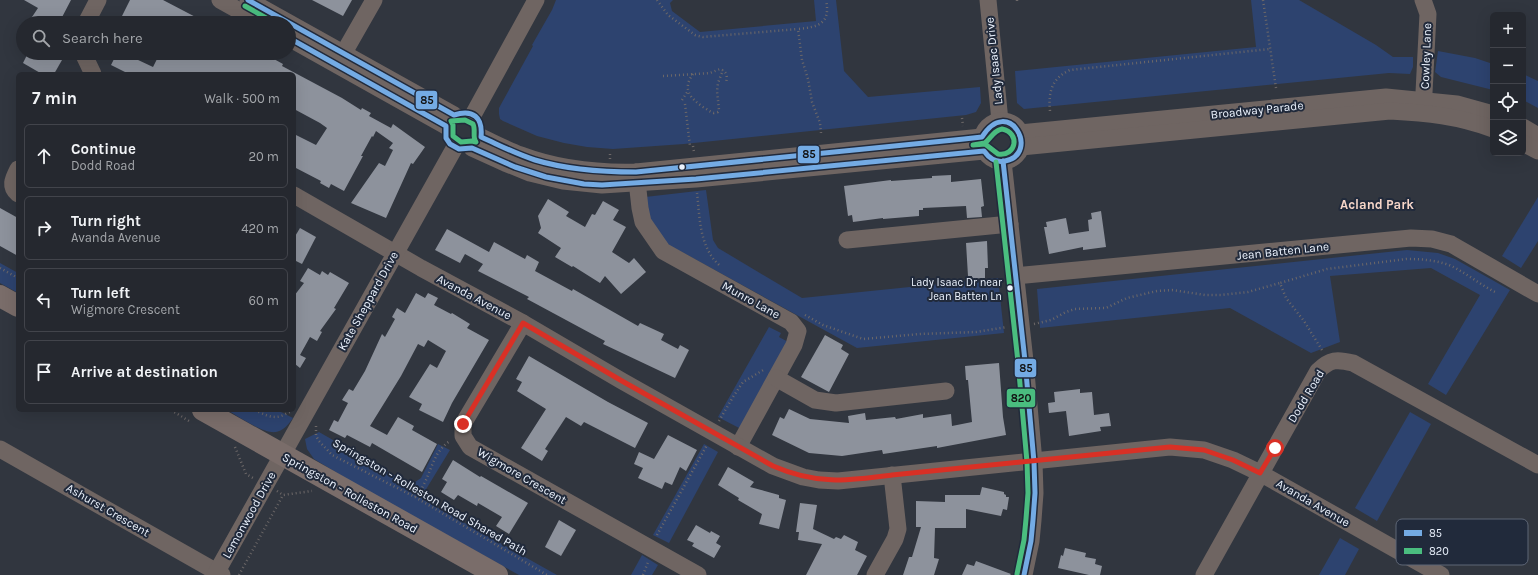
<!DOCTYPE html>
<html lang="en">
<head>
<meta charset="utf-8">
<style>
  :root { --surface:#25282f; --page:#2d3037; --text:#f1f3f6; --muted:#a3a6aa; --line:#42444b }
  body { margin:0; font-family:Karla,sans-serif; background:var(--page); color:var(--text) }
  .controls { position:absolute; right:12px; top:12px; display:grid; overflow:hidden; border-radius:6px; box-shadow:0 4px 16px #0002 }
  .controls button { width:36px; height:36px; display:grid; place-items:center; padding:0; border:0; border-bottom:1px solid var(--line); background:var(--surface); color:var(--text); font:20px sans-serif }
  .stop { position:absolute; width:12px; height:12px; margin:-9px; border:3px solid #d93025; border-radius:50%; background:#fff }
  .stop.end { background:#d93025; border-color:#fff; box-shadow:0 1px 4px #0008 }
  .list { margin:0; padding:0; list-style:none }
  h2 { display:flex; justify-content:space-between; align-items:center; height:52px; margin:0; padding:0 16px; font-size:17px }
  h2 small { font-size:13px; font-weight:400; color:var(--muted) }
  .list li { display:grid; grid-template-columns:26px 1fr auto; gap:12px; align-items:center; box-sizing:border-box; height:64px; margin:0 8px 8px; padding:0 8px; border:1px solid var(--line); border-radius:6px }
  .list b { display:block; font-size:15px; white-space:nowrap }
  .list p { margin:0; font-size:13px; white-space:nowrap; color:var(--muted) }
  .list em { font-size:13px; font-style:normal; color:var(--muted) }
  .icon { flex:none; width:22px; height:22px; fill:none; stroke:currentColor; stroke-width:2; stroke-linecap:round; stroke-linejoin:round }
  .map { position:relative; flex:none; width:1538px; height:575px; overflow:hidden }
  .search { position:absolute; background:var(--surface); box-shadow:0 4px 16px #0002; left:16px; top:16px; width:280px; height:44px; display:flex; align-items:center; gap:10px; box-sizing:border-box; padding:0 14px; border-radius:22px; color:var(--muted); font-size:15px }
  .panel { position:absolute; background:var(--surface); box-shadow:0 4px 16px #0002; left:16px; top:72px; width:280px; height:340px; border-radius:6px }
  .map>svg:first-child { display:block }
</style>
</head>
<body>
<div class="map">
<svg width="1538" height="575" viewBox="0 0 1538 575">
  <rect width="100%" height="100%" fill="#31363f"/>
  <!-- green -->
  <g fill="#2d436f">
    <polygon points="556,0 673,0 670,3 672,11 700,32 816,21 814,0 836,0 844,71 868,97 980,87 981,103 976,112 966,115 684,144 613,149 587,147 564,143 537,136 503,121 500,119 499,114 499,108 533,46 532,45 552,10"/>
    <polygon points="1251,0 1299,0 1376,45 1393,57 1413,57 1413,67 1410,74 1389,73 1034,108 1024,109 1017,103 1015,71 1256,47"/>
    <polygon points="1438,51 1475,58 1493,64 1493,90 1441,77 1435,72"/>
    <polygon points="1523,74 1538,81 1538,108 1523,100"/>
    <polygon points="706,190 713,240 718,248 802,298 998,278 1004,333 857,348 680,251 678,254 650,227 645,197"/>
    <polygon points="1538,197 1538,241 1521,268 1502,256"/>
    <polygon points="1407,250 1438,253 1455,259 1510,290 1446,395 1428,384 1480,295 1431,268 1330,276 1340,342 1311,353 1230,308 1040,328 1037,289"/>
    <polygon points="0,263 18,273 18,293 0,283"/>
    <polygon points="769,327 781,333 779,337 790,343 741,429 718,417"/>
    <path d="M227 410H277L293 418C289 424 283 431 276 432 263 434 238 416 227 410Z"/>
    <polygon points="1410,412 1431,424 1377,521 1355,508"/>
    <polygon points="319,432 408,483 415,482 421,478 438,444 450,450 425,491 426,498 431,504 557,575 519,575 357,485 314,459 307,449 305,439"/>
    <polygon points="704,444 718,452 669,543 653,535"/>
    <polygon points="1340,538 1359,549 1345,575 1319,575"/>
    <polygon points="642,555 658,565 652,575 631,575"/>
  </g>
  <!-- building -->
  <g fill="#8d929c">
    <polygon points="24,0 71,0 59,23 28,23 38,8"/>
    <polygon points="130,0 163,0 207,23 124,23 126,18 122,16"/>
    <polygon points="312,0 352,0 343,16"/>
    <polygon points="28,53 49,53 62,60 54,74 42,74 23,63"/>
    <polygon points="117,53 139,53 136,59 153,67 160,53 263,53 283,64 282,66 342,98 361,110 362,108 371,113 369,116 391,128 393,124 425,147 413,164 411,163 386,218 351,203 379,163 385,166 393,150 389,148 393,143 376,131 373,137 372,136 361,156 363,156 344,191 331,184 329,188 320,183 321,181 294,167 294,134 316,145 327,128 320,123 294,109 294,74 129,74 111,65"/>
    <polygon points="951,175 951,182 981,179 984,206 981,207 982,217 967,218 966,206 923,208 923,210 919,210 919,216 883,219 883,218 853,222 852,215 848,216 844,186 891,180 891,181 932,178 932,176"/>
    <polygon points="548,199 569,212 566,216 585,227 592,214 595,215 603,201 619,210 613,220 626,227 612,252 629,263 634,258 646,272 621,294 605,276 600,283 573,266 572,267 555,257 561,248 538,233 541,228 538,216"/>
    <polygon points="0,208 18,218 18,256 0,246"/>
    <polygon points="1101,211 1106,247 1083,250 1083,247 1049,254 1044,227 1047,227 1046,222 1066,218 1069,234 1089,231 1088,220 1092,219 1091,213"/>
    <polygon points="300,228 316,237 302,264 294,260 294,238"/>
    <polygon points="447,229 489,252 494,242 525,259 527,255 539,262 535,271 572,291 573,289 638,326 640,323 664,334 661,340 678,349 680,345 689,350 675,378 603,344 605,341 527,299 529,297 478,271 483,264 465,254 460,263 435,250"/>
    <polygon points="987,241 988,268 985,268 985,278 972,279 972,276 968,276 966,243"/>
    <polygon points="308,268 320,275 322,271 328,275 330,272 349,283 334,308 336,309 320,331 322,332 317,341 310,337 300,355 306,358 300,368 295,364 294,367 294,296 304,283 300,281"/>
    <polygon points="416,293 425,298 428,293 438,298 434,305 451,314 452,313 470,324 467,328 489,340 452,403 443,422 419,410 422,404 409,397 430,364 437,368 446,351 428,340 424,347 418,344 401,376 370,426 387,435 398,417 414,426 412,430 437,444 422,472 372,443 370,447 347,435 345,438 329,430 334,420 338,422 348,403 342,400 349,389 353,391 365,371 382,334 385,337 395,319 392,317 397,308 405,313"/>
    <polygon points="825,335 843,345 841,349 849,354 829,392 801,377"/>
    <polygon points="529,356 608,402 648,423 635,448 584,422 581,426 566,417 545,449 548,451 542,461 521,448 546,409 517,391 522,382 516,379"/>
    <polygon points="999,363 1003,417 1006,435 937,448 937,446 883,454 882,450 842,456 809,453 772,435 780,417 784,419 789,409 810,419 849,423 848,416 865,413 866,420 895,417 896,419 923,414 923,418 951,414 952,426 972,422 968,380 966,380 965,366"/>
    <polygon points="1080,389 1080,393 1092,392 1094,415 1109,413 1111,426 1100,427 1101,431 1069,436 1066,411 1049,413 1048,403 1055,402 1054,392"/>
    <polygon points="668,435 697,450 686,471 680,467 672,485 665,482 662,489 638,478 643,468 634,464 639,452 654,459"/>
    <polygon points="453,460 480,477 481,476 528,503 509,534 496,526 502,517 478,503 477,506 458,495 454,500 441,492 447,482 442,479"/>
    <polygon points="728,467 754,482 750,487 779,495 779,498 786,500 779,529 759,524 762,514 738,500 739,498 718,485"/>
    <polygon points="982,487 1004,492 1004,494 1006,495 1006,497 1009,497 1007,510 1003,509 1001,516 966,509 966,528 935,528 934,558 939,559 934,575 903,575 909,557 912,557 921,527 916,527 916,501 945,502 945,495 980,495"/>
    <polygon points="800,503 817,505 813,529 834,539 836,537 841,539 844,535 858,542 855,550 867,556 857,575 806,575 822,544 798,540 799,532 796,532"/>
    <polygon points="559,520 576,530 561,556 545,547"/>
    <polygon points="696,525 710,533 711,531 720,536 716,543 721,546 714,558 692,546 694,543 687,540"/>
    <polygon points="1065,548 1086,553 1085,557 1096,559 1095,564 1102,566 1100,575 1089,575 1058,568 1061,555 1063,556"/>
    <polygon points="976,561 1011,574 1010,575 962,575 967,564 974,566"/>
  </g>
  <g fill="none" stroke-linecap="round" stroke-linejoin="round">
    <!-- path -->
    <g stroke="#6d6868" stroke-width="2.5" stroke-dasharray="1 3" stroke-linecap="butt">
      <polyline points="657,0 668,15 695,35 703,37 798,29"/>
      <polyline points="1017,0 1017,4"/>
      <polyline points="1263,0 1276,88"/>
      <path d="M693 74C682 89 690 98 703 107 707 109 710 112 714 113L718 112 719 110 717 91 718 83 723 70"/>
      <path d="M663 76 710 73 720 69C728 72 727 77 726 84"/>
      <polyline points="682,100 688,91"/>
      <polyline points="685,104 690,146"/>
      <path d="M1050 111C1048 92 1052 78 1070 70L1270 49"/>
      <polyline points="962,118 963,126"/>
      <path d="M821 133 820 123 812 102 808 79 802 60 798 29C818 27 831 24 826 0"/>
      <polyline points="693,146 694,152"/>
      <polyline points="610,159 610,152"/>
      <path d="M697 193C700 218 699 246 719 265"/>
      <polyline points="0,268 18,278"/>
      <polyline points="805,315 823,325 863,339 920,334 976,332 1007,327"/>
      <polyline points="1034,324 1051,320 1066,312 1075,309 1106,308 1127,298 1157,291 1172,290 1205,295 1221,295 1248,292 1280,283"/>
      <path d="M1322 350 1304 321 1286 298 1280 283 1327 269 1406 259C1421 259 1435 260 1449 265 1465 272 1479 284 1495 292"/>
      <polyline points="171,410 189,421"/>
      <path d="M255 410C263 414 272 419 281 416 284 415 287 413 290 412"/>
      <polyline points="719,421 733,397 743,382 765,369"/>
      <polyline points="316,426 316,436 319,441 332,455 415,497 547,575"/>
      <polyline points="235,447 246,474 253,478"/>
      <polyline points="277,491 283,495 312,491"/>
      <path d="M415 497C418 493 422 489 424 484 432 469 434 451 450 441"/>
      <polyline points="657,535 707,445"/>
      <polyline points="239,575 283,495"/>
      <polyline points="643,575 648,562"/>
    </g>
    <!-- minor -->
    <g stroke="#6f6562" stroke-width="17">
      <polyline points="220,0 261,23"/>
      <polyline points="248,0 454,115"/>
      <polyline points="988,0 1000,121"/>
      <polyline points="1423,0 1428,14 1423,112"/>
      <polyline points="86,23 98,0"/>
      <polyline points="289,38 446,126"/>
      <polyline points="83,53 93,74"/>
      <polyline points="338,63 374,0"/>
      <polyline points="473,115 536,0"/>
      <circle cx="1002" cy="141" r="20"/>
      <polyline points="1523,127 1538,136"/>
      <polyline points="1020,133 1386,97 1457,104 1493,114"/>
      <path d="M481 137C494 143 507 150 521 155 558 169 597 173 636 172L982 137"/>
      <polyline points="1523,143 1538,151"/>
      <path d="M1021 147 1390 111C1427 113 1458 116 1493 129"/>
      <polyline points="472,148 505,163 530,173 563,181 602,185 696,179 984,151"/>
      <polyline points="1003,161 1025,361 1034,462 1035,493 1033,520 1031,541 1024,575"/>
      <path d="M18 169C13 179 9 186 18 194"/>
      <polyline points="636,172 640,208 643,222 663,251 791,322 798,331 794,345 738,447"/>
      <polyline points="294,195 421,268 523,323 622,381 773,466 803,477 819,480 838,481 1170,447 1204,450 1233,460 1260,473 1441,575"/>
      <polyline points="847,240 1010,224"/>
      <polyline points="1015,276 1411,238 1432,239 1451,244 1538,294"/>
      <polyline points="523,323 463,424 463,436 470,447 698,575"/>
      <polyline points="776,378 815,400 836,403 946,391"/>
      <polyline points="0,449 222,575"/>
      <polyline points="215,575 455,147"/>
      <polyline points="875,575 895,539 898,529 892,475"/>
      <path d="M1204 575 1318 371C1330 359 1337 359 1353 363L1538 465"/>
    </g>
    <!-- major -->
    <g stroke="#7a6d6a" stroke-width="22">
      <polyline points="0,296 18,306"/>
      <polyline points="203,410 497,575"/>
    </g>
    <defs>
      <g id="bus-1">
        <path d="M248 0 454 115C473 109 483 117 481 137 499 145 516 154 535 160 568 170 602 172 636 172L964 139 982 137C1009 94 1041 154 1005 161 996 163 989 158 984 151L696 179 602 185 584 184 546 177 515 167 472 148 459 149 450 144 446 138V126L289 38"/>
        <polyline points="1003,161 1025,361 1034,462 1035,493 1033,520 1031,541 1024,575"/>
      </g>
      <g id="bus-2">
        <polyline points="245,6 275,23"/>
        <path d="M465 120 473 124C476 130 472 137 476 142L472 141 461 142 453 136V125L451 121Z"/>
        <path d="M1002 129C1021 133 1016 157 998 154L985 144 973 145 985 143C992 137 993 131 1002 129Z"/>
        <polyline points="996,162 1018,362 1027,462 1028,493 1026,519 1024,540 1017,574"/>
      </g>
    </defs>
    <!-- bus-1 casing -->
    <use href="#bus-1" stroke="#212a3b" stroke-width="8"/>
    <!-- bus-2 casing -->
    <use href="#bus-2" stroke="#212a3b" stroke-width="8"/>
    <!-- bus-1 -->
    <use href="#bus-1" stroke="#74abe4" stroke-width="5"/>
    <!-- bus-2 -->
    <use href="#bus-2" stroke="#4abd7f" stroke-width="5"/>
  </g>
  <g fill="none" stroke-linecap="round" stroke-linejoin="round">
    <!-- route -->
    <path stroke="#d93025" stroke-width="5" d="M463 424 523 323 622 381 773 466C817 485 846 481 892 475L1170 447 1204 450 1233 460 1260 473 1275 448"/>
  </g>
  <!-- markers -->
  <g fill="#ecf3fe" stroke="#212a3b" stroke-width="1.5">
    <circle cx="682" cy="167" r="3.5"/>
    <circle cx="1010" cy="288" r="3.5"/>
  </g>
  <g text-anchor="middle" dominant-baseline="central" stroke-width="4" stroke-linejoin="round" paint-order="stroke">
    <!-- bus labels -->
    <g font-size="11" fill="#ecf3fe" stroke="#212a3b" text-anchor="end">
      <text x="1002" y="282">Lady Isaac Dr near<tspan x="1002" dy="14">Jean Batten Ln</tspan></text>
    </g>
    <!-- street labels -->
    <g font-size="12" fill="#ecf3fe" stroke="#212a3b">
      <text transform="translate(1426 56) rotate(-88)">Cowley Lane</text>
      <text transform="translate(994 61) rotate(-96)">Lady Isaac Drive</text>
      <text transform="translate(1257 110) rotate(-6)">Broadway Parade</text>
      <text transform="translate(1283 251) rotate(-6)">Jean Batten Lane</text>
      <text transform="translate(474 297) rotate(28)">Avanda Avenue</text>
      <text transform="translate(751 300) rotate(29)">Munro Lane</text>
      <text transform="translate(368 301) rotate(-61)">Kate Sheppard Drive</text>
      <text transform="translate(1306 396) rotate(-59)">Dodd Road</text>
      <text transform="translate(522 476) rotate(30)">Wigmore Crescent</text>
      <text transform="translate(350 493) rotate(29)">Springston - Rolleston Road</text>
      <text transform="translate(430 497) rotate(30)">Springston - Rolleston Road Shared Path</text>
      <text transform="translate(1313 503) rotate(30)">Avanda Avenue</text>
      <text transform="translate(108 510) rotate(30)">Ashurst Crescent</text>
      <text transform="translate(249 515) rotate(-61)">Lemonwood Drive</text>
    </g>
    <!-- neighbourhood labels -->
    <g font-size="13" font-weight="bold" fill="#f5d5c9" stroke="#212a3b">
      <text x="1377" y="204">Acland Park</text>
    </g>
  </g>
  <!-- legend -->
  <rect x="1396" y="519" width="132" height="46" rx="6" fill="#212a3b" stroke="#5e6676" stroke-width="1"/>
  <rect x="1404" y="530" width="18" height="6" fill="#74abe4"/>
  <rect x="1404" y="548" width="18" height="6" fill="#4abd7f"/>
  <g font-size="11" fill="#ecf3fe">
    <text x="1429" y="537">85</text>
    <text x="1429" y="555">820</text>
  </g>
  <g stroke="#212a3b" stroke-width="1.5">
    <rect x="415" y="90" width="23" height="20" rx="4" fill="#74abe4"/>
    <rect x="797" y="145" width="23" height="19" rx="4" fill="#74abe4"/>
    <rect x="1014" y="358" width="23" height="20" rx="4" fill="#74abe4"/>
    <rect x="1006" y="388" width="30" height="20" rx="4" fill="#4abd7f"/>
  </g>
  <g font-size="11" text-anchor="middle" font-weight="bold" fill="#111">
    <text x="427" y="104">85</text>
    <text x="809" y="158">85</text>
    <text x="1026" y="372">85</text>
    <text x="1021" y="402">820</text>
  </g>
</svg>
<div class="controls">
<button>+</button>
<button>−</button>
<button><svg class="icon" aria-label="locate" viewBox="0 0 24 24"><circle cx="12" cy="12" r="6"/><path d="M12 2v4M12 18v4M2 12h4M18 12h4"/></svg></button>
<button><svg class="icon" aria-label="layers" viewBox="0 0 24 24"><path d="M12 4l9 5-9 5-9-5zM3 14l9 5 9-5"/></svg></button>
</div>
<div class="stop" style="left:1275px;top:448px"></div>
<div class="stop end" style="left:463px;top:424px"></div>
<div class="search"><svg class="icon" aria-label="search" viewBox="0 0 24 24"><circle cx="10" cy="10" r="6"/><path d="M15 15l6 6"/></svg>Search here</div>
<section class="panel">
<h2>7 min<small>Walk · 500 m</small></h2>
<ul class="list">
<li><svg class="icon" aria-label="ahead" viewBox="0 0 24 24"><path d="M12 20V5M6 11l6-6 6 6"/></svg><div><b>Continue</b><p>Dodd Road</p></div><em>20 m</em></li>
<li><svg class="icon" aria-label="right" viewBox="0 0 24 24"><path d="M7 20v-9h11M14 6l5 5-5 5"/></svg><div><b>Turn right</b><p>Avanda Avenue</p></div><em>420 m</em></li>
<li><svg class="icon" aria-label="left" viewBox="0 0 24 24"><path d="M17 20v-9H6M10 6l-5 5 5 5"/></svg><div><b>Turn left</b><p>Wigmore Crescent</p></div><em>60 m</em></li>
<li><svg class="icon" aria-label="arrive" viewBox="0 0 24 24"><path d="M6 21V4h12l-3 4 3 4H6"/></svg><div><b>Arrive at destination</b></div></li>
</ul>
</section>
</div>
</body>
</html>
